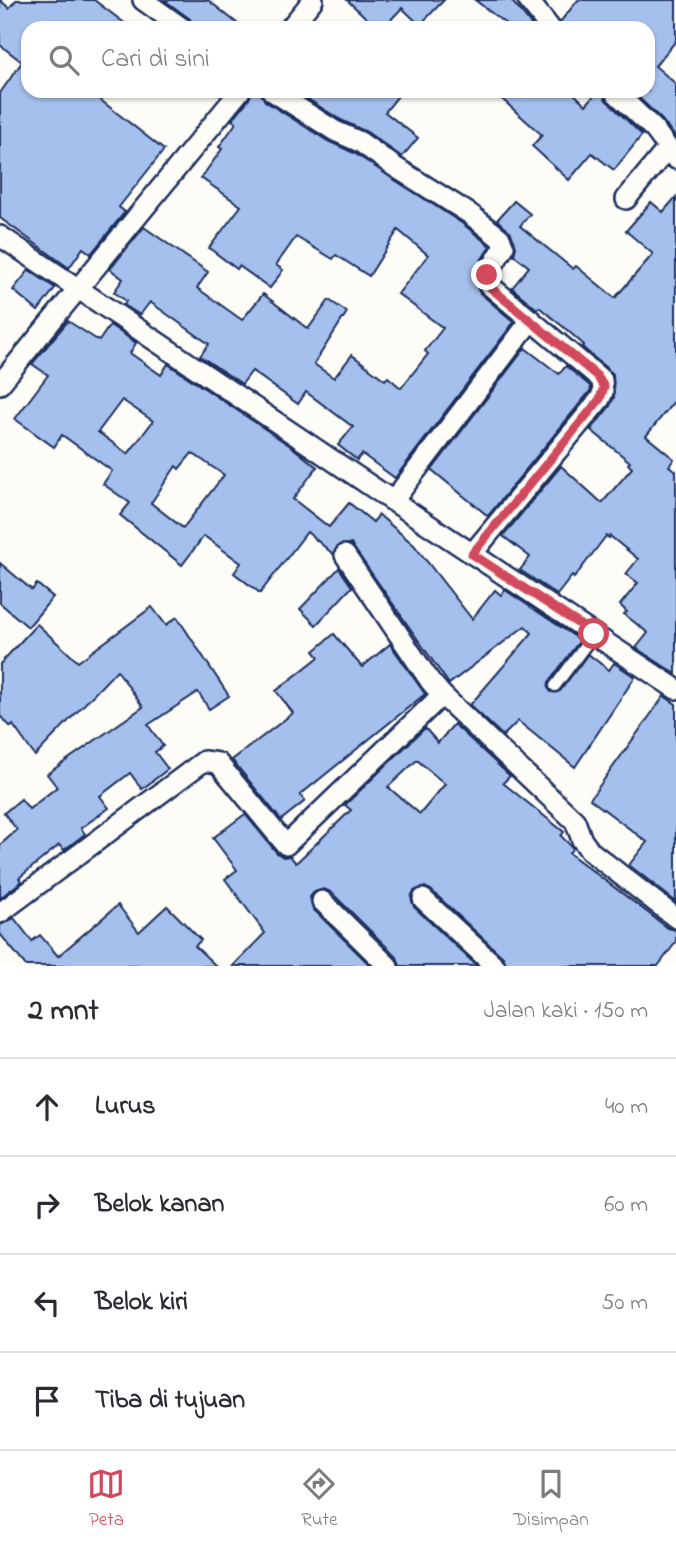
<!DOCTYPE html>
<html lang="id">
<head>
<meta charset="utf-8">
<style>
  :root { --surface:#fff; --page:#f2f2f3; --text:#2b2b33; --muted:#7c7c81; --line:#e1e1e2; --accent:#d1495b }
  body { margin:0; font-family:"Indie Flower",sans-serif; background:var(--page); color:var(--text) }
  .stop { position:absolute; width:21px; height:21px; margin:-16px; border:5px solid #d1495b; border-radius:50%; background:#fff }
  .stop.end { background:#d1495b; border-color:#fff; box-shadow:0 2px 7px #0008 }
  .list { margin:0; padding:0; list-style:none }
  h2 { display:flex; justify-content:space-between; align-items:center; height:91px; margin:0; padding:0 28px; font-size:30px }
  h2 small { font-size:23px; font-weight:400; color:var(--muted) }
  .list li { display:grid; grid-template-columns:46px 1fr auto; gap:21px; align-items:center; box-sizing:border-box; height:98px; padding:0 28px; border-top:2px solid var(--line) }
  .list b { display:block; font-size:26px; white-space:nowrap }
  .list em { font-size:23px; font-style:normal; color:var(--muted) }
  .icon { flex:none; width:38px; height:38px; fill:none; stroke:currentColor; stroke-width:2; stroke-linecap:round; stroke-linejoin:round }
  .map { position:relative; flex:none; width:676px; height:966px; overflow:hidden }
  .search { position:absolute; background:var(--surface); box-shadow:0 2px 5px #0004; left:21px; right:21px; top:21px; height:77px; display:flex; align-items:center; gap:18px; box-sizing:border-box; padding:0 24px; border-radius:21px; color:var(--muted); font-size:26px }
  .sheet { height:483px; background:var(--surface) }
  nav { display:flex; justify-content:space-around; align-items:center; box-sizing:border-box; height:98px; border-top:2px solid var(--line); background:var(--surface); font-size:19px; color:var(--muted) }
  nav a { display:grid; justify-items:center; gap:4px }
  nav .on { color:var(--accent) }
  .map>svg:first-child { display:block }
</style>
</head>
<body>
<div class="map">
<svg width="676" height="966" viewBox="0 0 676 966">
  <rect width="100%" height="100%" fill="#fdfcf7"/>
  <filter id="ink" filterUnits="userSpaceOnUse"><feTurbulence type="fractalNoise" baseFrequency=".0143" numOctaves="2"/><feDisplacementMap in="SourceGraphic" scale="14" xChannelSelector="R" yChannelSelector="G"/><feConvolveMatrix kernelMatrix="1 2 1 2 8 2 1 2 1" color-interpolation-filters="sRGB"/></filter>
  <g filter="url(#ink)">
    <!-- building -->
    <g fill="#a6c0ed" stroke="#1b2f5e" stroke-width="2" fill-rule="evenodd">
      <polygon points="0,0 9,8 16,0 94,0 131,28 28,28 28,91 89,91 164,150 119,207 125,212 91,254 83,248 69,268 0,218 0,93 22,62 0,45"/>
      <polygon points="164,0 208,0 243,28 194,28 190,19"/>
      <polygon points="347,0 444,0 420,25 402,8 383,28 377,28"/>
      <polygon points="475,0 511,0 534,28 511,28"/>
      <polygon points="578,0 676,0 676,41 655,66 676,84 676,138 662,120 633,92 648,91 648,28 562,28 560,22"/>
      <polygon points="252,91 260,91 265,101 328,141 354,153 463,224 490,246 476,269 476,285 480,293 514,322 395,478 362,454 357,460 338,445 353,427 306,392 298,404 252,371 242,384 200,356 209,344 150,302 140,315 124,305 126,301 114,292 123,279 110,269 144,227 208,272 197,288 242,320 263,294 308,329 329,300 347,312 314,364 334,378 352,355 385,380 388,377 401,388 428,354 425,351 443,328 398,294 428,255 398,230 369,276 336,255 333,259 296,237 276,265 283,270 270,288 239,266 237,269 209,248 241,206 201,178 222,149 219,147 236,123 232,120 249,99"/>
      <polygon points="295,91 402,91 385,112 418,138 402,157 367,132 341,120"/>
      <polygon points="493,91 571,91 586,105 598,91 602,91 606,100 642,135 614,170 592,153 569,180 532,146 542,135"/>
      <polygon points="676,197 676,399 646,436 674,459 669,466 676,471 676,674 636,648 648,633 624,614 627,612 620,605 638,583 626,574 638,559 610,536 609,538 606,536 574,578 572,576 557,595 520,570 530,557 503,536 561,466 602,503 632,468 628,464 630,462 591,430 610,406 614,397 613,374 582,347 584,345 567,330 539,307 537,309 512,288 529,267 514,255 516,247 511,233 497,220 514,201 530,214 520,226 573,269 576,266 615,298 653,254 626,231 651,202 663,212"/>
      <polygon points="29,270 55,288 38,311 13,290"/>
      <path d="M68 321 99 341 110 325 136 343 130 353 161 375 168 364 292 447 317 467 293 499 329 527 349 503 373 522 379 515 414 545 472 619 495 590 501 595 505 590 580 640 549 682 548 688 551 692 560 691 588 654 609 670 614 663 635 677 575 767 518 721 503 736 470 705 532 633 525 626 449 684 351 544 339 545 333 554 307 532 260 593 234 573 241 563 204 536 182 565 120 515 130 503 103 484 112 471 62 435 54 447 15 419 48 375 32 364ZM122 400 153 421 128 454 98 432ZM192 453 224 475 183 528 151 503 176 466 179 469Z"/>
      <polygon points="525,348 559,374 566,366 590,386 591,390 488,516 432,470"/>
      <polygon points="0,563 32,590 37,584 53,597 28,627 0,603"/>
      <polygon points="339,568 352,587 316,625 300,609"/>
      <polygon points="152,607 166,625 177,617 229,696 209,709 198,692 148,725 163,746 155,752 168,769 142,789 130,773 100,796 109,808 81,828 85,834 64,850 59,845 19,878 22,881 0,898 0,845 17,830 4,813 21,799 29,809 57,787 47,774 143,707 117,670 35,756 13,725 11,727 0,716 0,664 37,624 78,662"/>
      <polygon points="334,634 362,667 390,644 425,694 300,795 305,801 281,820 232,760 293,713 276,691 319,657 314,651"/>
      <polygon points="664,696 676,704 676,902 629,865 647,842 590,799"/>
      <path d="M454 724 510 776 503 783 564 832 561 836 573 848 569 853 668 928 676 930V942L658 966H507L503 957 431 890 425 887 414 891 411 897 414 907 477 966H400L397 957 331 892 324 889 314 892 310 897 313 909 371 966H233L265 933 225 879 237 870 213 838 245 814 277 853 283 857 290 856 296 863 351 810 345 805 425 728 438 743ZM417 760 445 784 420 814 388 787Z"/>
      <polygon points="118,905 139,932 167,906 201,940 195,946 216,966 26,966 0,934 0,925 14,918 32,941 40,935 58,956"/>
    </g>
    <g fill="none" stroke-linecap="round" stroke-linejoin="round">
      <defs>
        <polyline id="lane" points="555,686 594,634"/>
        <g id="street">
          <polyline points="143,0 182,28"/>
          <polyline points="528,0 550,28"/>
          <polyline points="290,28 313,0"/>
          <polyline points="272,91 335,131 360,142 395,167 470,214 500,238 504,247 487,275 488,284 602,380 603,392 600,399 472,554"/>
          <polyline points="614,91 654,129 676,159"/>
          <polyline points="626,199 668,148"/>
          <polyline points="0,236 393,501 676,689"/>
          <polyline points="0,384 240,91"/>
          <polyline points="393,501 531,320"/>
          <polyline points="345,555 430,681 442,695 575,821 582,840 590,851 676,918"/>
          <polyline points="423,899 495,966"/>
          <polyline points="322,901 388,966"/>
          <polyline points="0,913 204,761 218,763 286,845 442,695"/>
        </g>
      </defs>
      <!-- lane casing -->
      <use href="#lane" stroke="#1b2f5e" stroke-width="15"/>
      <!-- street casing -->
      <use href="#street" stroke="#1b2f5e" stroke-width="24"/>
      <!-- lane -->
      <use href="#lane" stroke="#fdfcf7" stroke-width="10"/>
      <!-- street -->
      <use href="#street" stroke="#fdfcf7" stroke-width="19"/>
    </g>
  </g>
  <g fill="none" stroke-linecap="round" stroke-linejoin="round" filter="url(#ink)">
    <!-- route -->
    <polyline stroke="#d1495b" stroke-width="9" points="487,275 491,288 597,376 604,387 600,399 472,554 594,634"/>
  </g>
</svg>
<div class="stop" style="left:594px;top:634px"></div>
<div class="stop end" style="left:487px;top:275px"></div>
<div class="search"><svg class="icon" aria-label="search" viewBox="0 0 24 24"><circle cx="10" cy="10" r="6"/><path d="M15 15l6 6"/></svg>Cari di sini</div>
</div>
<section class="sheet">
<h2>2 mnt<small>Jalan kaki · 150 m</small></h2>
<ul class="list">
<li><svg class="icon" aria-label="ahead" viewBox="0 0 24 24"><path d="M12 20V5M6 11l6-6 6 6"/></svg><div><b>Lurus</b></div><em>40 m</em></li>
<li><svg class="icon" aria-label="right" viewBox="0 0 24 24"><path d="M7 20v-9h11M14 6l5 5-5 5"/></svg><div><b>Belok kanan</b></div><em>60 m</em></li>
<li><svg class="icon" aria-label="left" viewBox="0 0 24 24"><path d="M17 20v-9H6M10 6l-5 5 5 5"/></svg><div><b>Belok kiri</b></div><em>50 m</em></li>
<li><svg class="icon" aria-label="arrive" viewBox="0 0 24 24"><path d="M6 21V4h12l-3 4 3 4H6"/></svg><div><b>Tiba di tujuan</b></div></li>
</ul>
</section>
<nav>
<a class="on"><svg class="icon" aria-label="map" viewBox="0 0 24 24"><path d="M3 6l6-2 6 2 6-2v14l-6 2-6-2-6 2zM9 4v14M15 6v14"/></svg>Peta</a>
<a><svg class="icon" aria-label="directions" viewBox="0 0 24 24"><path d="M12 3l9 9-9 9-9-9zM9 14v-3h6M13 9l2 2-2 2"/></svg>Rute</a>
<a><svg class="icon" aria-label="saved" viewBox="0 0 24 24"><path d="M7 4h10v16l-5-4-5 4z"/></svg>Disimpan</a>
</nav>
</body>
</html>
